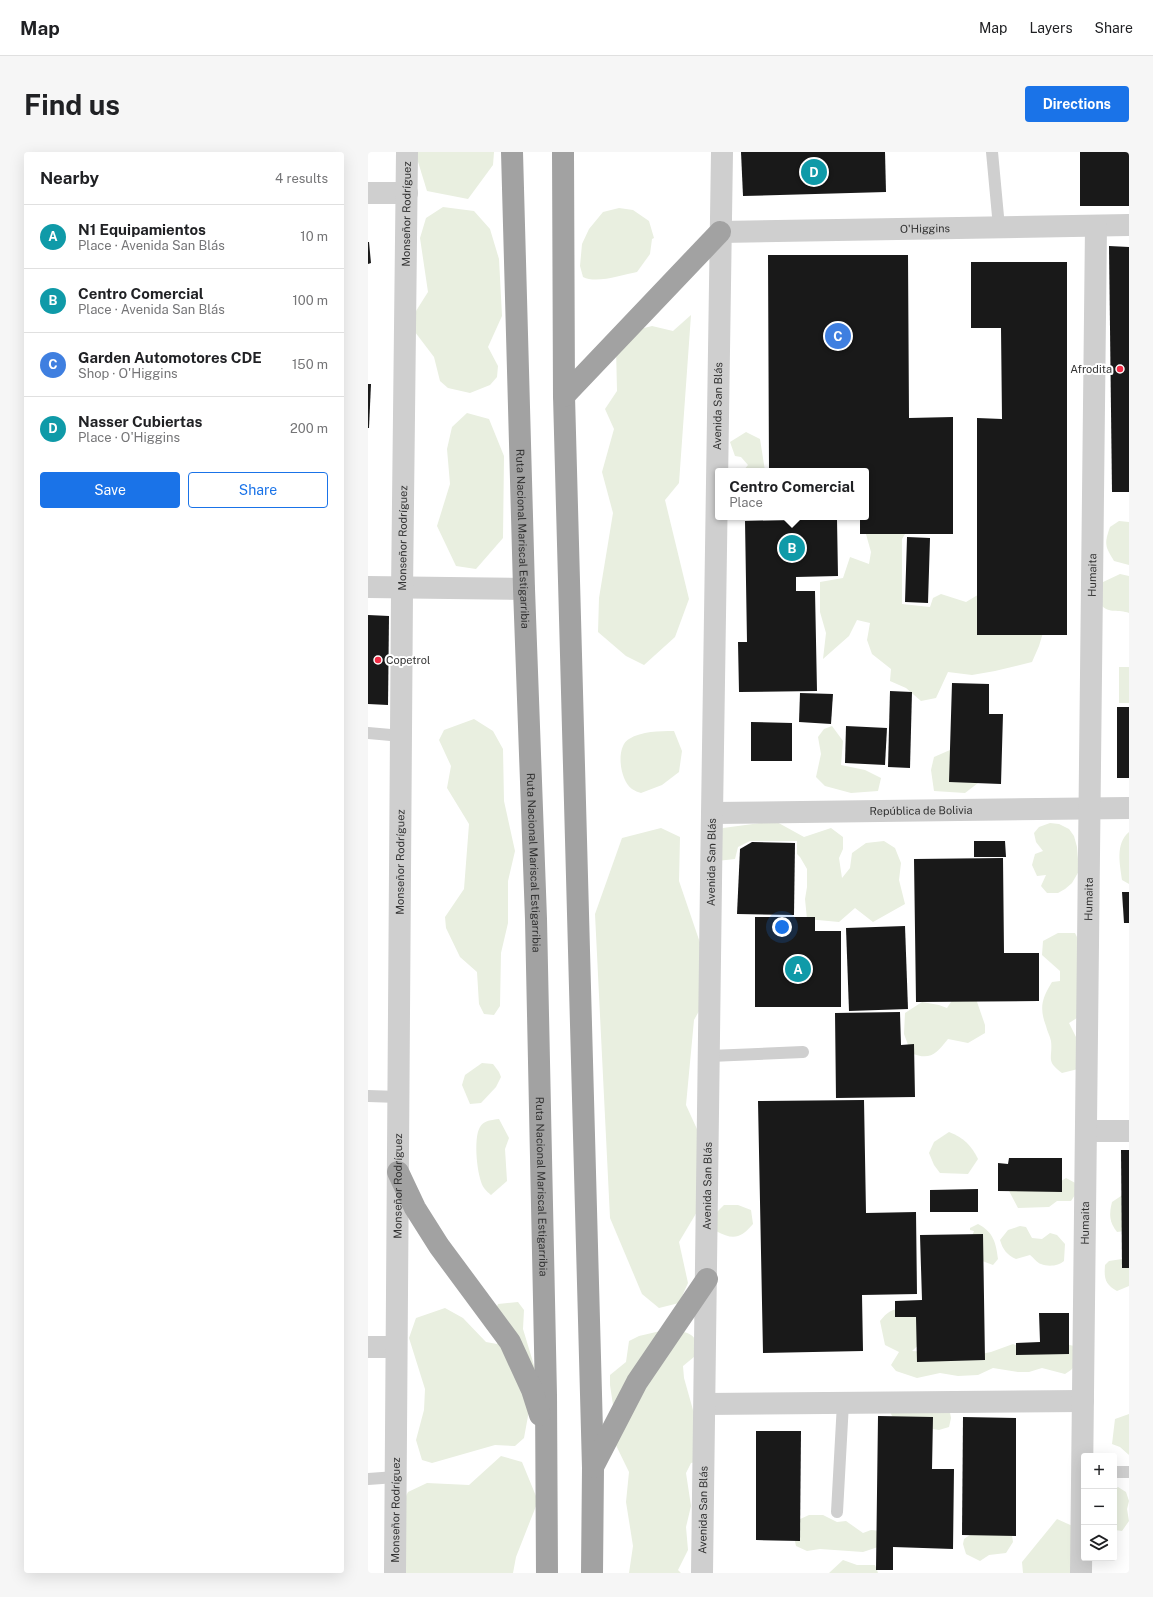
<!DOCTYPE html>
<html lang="en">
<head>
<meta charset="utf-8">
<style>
  :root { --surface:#fff; --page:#f6f6f6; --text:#202124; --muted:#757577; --line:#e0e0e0; --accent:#1a73e8 }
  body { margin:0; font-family:"Public Sans",sans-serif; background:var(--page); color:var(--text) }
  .controls { position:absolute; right:12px; bottom:12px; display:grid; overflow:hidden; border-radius:4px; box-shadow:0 4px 16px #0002 }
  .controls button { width:36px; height:36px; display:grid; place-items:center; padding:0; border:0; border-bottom:1px solid var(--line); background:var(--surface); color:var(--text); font:20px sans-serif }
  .you { position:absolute; left:414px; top:775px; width:14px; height:14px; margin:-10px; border:3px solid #fff; border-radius:50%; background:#1a73e8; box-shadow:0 0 0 6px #1a73e833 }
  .badge { display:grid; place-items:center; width:26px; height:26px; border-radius:50%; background:var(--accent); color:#fff; font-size:13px; font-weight:700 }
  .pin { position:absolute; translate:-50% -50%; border:2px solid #fff; box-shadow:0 1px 4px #0006 }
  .popup { position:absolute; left:347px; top:316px; width:154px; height:52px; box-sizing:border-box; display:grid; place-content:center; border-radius:4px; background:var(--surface); filter:drop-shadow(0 1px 3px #0005); font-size:13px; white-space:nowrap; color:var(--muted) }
  .popup b { font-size:15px; color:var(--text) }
  .popup::after { content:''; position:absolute; left:50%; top:100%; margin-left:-8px; border:8px solid transparent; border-top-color:var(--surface) }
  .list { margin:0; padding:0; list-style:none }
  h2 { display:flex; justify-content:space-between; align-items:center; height:52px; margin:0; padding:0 16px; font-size:17px }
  h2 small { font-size:13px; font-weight:400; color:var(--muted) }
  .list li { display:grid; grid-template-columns:26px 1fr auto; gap:12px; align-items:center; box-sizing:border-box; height:64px; padding:0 16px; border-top:1px solid var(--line) }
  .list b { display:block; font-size:15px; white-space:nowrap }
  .list p { margin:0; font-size:13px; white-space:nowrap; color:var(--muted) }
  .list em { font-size:13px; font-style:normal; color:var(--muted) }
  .actions { display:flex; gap:8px; padding:12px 16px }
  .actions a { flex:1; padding:9px 0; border:1px solid var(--accent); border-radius:4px; text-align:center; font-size:14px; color:var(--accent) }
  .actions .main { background:var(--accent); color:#fff }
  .icon { flex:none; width:22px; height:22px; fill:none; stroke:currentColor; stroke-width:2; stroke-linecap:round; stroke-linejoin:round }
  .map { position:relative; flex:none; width:761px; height:1421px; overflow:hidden; border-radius:4px }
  header { display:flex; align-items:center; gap:24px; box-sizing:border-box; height:56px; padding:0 20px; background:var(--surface); border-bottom:1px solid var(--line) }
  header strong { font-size:19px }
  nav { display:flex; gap:22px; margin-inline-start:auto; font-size:14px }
  .intro { display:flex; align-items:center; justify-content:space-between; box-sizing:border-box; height:96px; padding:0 24px }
  h1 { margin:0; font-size:28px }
  .button { padding:10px 18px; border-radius:4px; background:var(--accent); color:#fff; font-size:14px; font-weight:700 }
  main { display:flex; gap:24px; padding:0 24px }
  aside { flex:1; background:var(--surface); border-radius:4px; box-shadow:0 4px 16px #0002 }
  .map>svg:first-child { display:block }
</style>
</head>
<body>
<header>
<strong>Map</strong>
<nav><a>Map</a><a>Layers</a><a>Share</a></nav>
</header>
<div class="intro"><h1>Find us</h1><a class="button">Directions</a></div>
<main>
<aside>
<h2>Nearby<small>4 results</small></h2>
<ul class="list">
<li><span class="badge" style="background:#0f9aa8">A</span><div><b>N1 Equipamientos</b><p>Place · Avenida San Blás</p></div><em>10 m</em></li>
<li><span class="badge" style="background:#0f9aa8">B</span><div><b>Centro Comercial</b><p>Place · Avenida San Blás</p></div><em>100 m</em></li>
<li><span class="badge" style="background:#3f7fe0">C</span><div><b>Garden Automotores CDE</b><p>Shop · O'Higgins</p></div><em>150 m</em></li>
<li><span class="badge" style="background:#0f9aa8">D</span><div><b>Nasser Cubiertas</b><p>Place · O'Higgins</p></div><em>200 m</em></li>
</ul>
<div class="actions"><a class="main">Save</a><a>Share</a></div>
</aside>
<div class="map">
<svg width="761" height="1421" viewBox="0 0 761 1421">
  <rect width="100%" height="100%" fill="#fff"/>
  <!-- green -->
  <g fill="#e9efe0">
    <polygon points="47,0 126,0 125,13 100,47 59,39"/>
    <polygon points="75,55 106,59 122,77 131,107 134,164 120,195 130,214 129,225 122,233 102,241 80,236 72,229 66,205 47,180 48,159 60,140 52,86 58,66"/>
    <path d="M251 56 265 58 281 69 286 86 284 87 282 102 269 120C254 123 228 132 215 125L212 114 214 92 221 77 235 60Z"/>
    <polygon points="323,163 311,331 297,348 321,447 307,485 276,513 258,504 230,480 231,446 245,361 234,320 246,277 237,257 249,239 248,195 264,179 284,174 305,179"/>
    <polygon points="99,261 121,267 136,304 135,386 108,417 88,414 69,374 82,332 79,297 84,275"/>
    <polygon points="378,280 392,287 397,319 375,319 380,313 373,305 367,304 362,290"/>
    <path d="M751 369 761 370V413L746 409C737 394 736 392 742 375Z"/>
    <polygon points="542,374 534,387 534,452 562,455 565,446 573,442 598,450 618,438 677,474 671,494 664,510 627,519 604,523 580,520 568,546 553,549 538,536 522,529 523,517 504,502 499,488 502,471 489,468 481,484 455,507 458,481 452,460 452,430 475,426 482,405 501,412 503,400 496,375"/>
    <path d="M752 422 761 424V461C751 457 741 462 733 453V431Z"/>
    <rect x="751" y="515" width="10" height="36"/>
    <polygon points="106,567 125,579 135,597 136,649 147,699 140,729 140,771 133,801 132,854 126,863 116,862 111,852 109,820 92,805 78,776 77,765 96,737 101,672 79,636 83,614 71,588 76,578"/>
    <polygon points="464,574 475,589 473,613 497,618 513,626 510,639 483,641 457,634 448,625 453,602 450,585 456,577"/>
    <path d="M306 579 314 599 311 620 294 633 273 641C270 640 267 639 264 637 252 629 247 595 261 587 274 579 291 579 306 579Z"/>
    <polygon points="582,598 611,610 610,631 597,641 566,639 563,618 566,605"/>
    <polygon points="407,669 436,685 463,676 475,685 475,697 471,706 474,726 482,716 484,701 498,691 516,689 527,696 533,711 531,728 537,752 505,770 487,756 471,770 439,767 437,747 439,735 439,717 432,705 429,702 429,689 382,689 370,695 367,707 349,709 339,689 355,676"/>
    <polygon points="682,671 691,672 701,677 706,684 709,695 711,719 704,731 697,737 690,741 679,741 673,734 678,723 669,724 664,713 667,702 675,699 668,690 666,681 671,675"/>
    <polygon points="293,676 312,685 311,729 346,832 326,868 318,953 344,1010 345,1033 311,1090 320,1131 311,1151 291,1156 274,1142 242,1066 227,762 254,686"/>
    <path d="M761 680V732L754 728C752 712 747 692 761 680Z"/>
    <path d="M690 781H707L714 795 709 866 701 871 710 889V917L694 921C677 909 685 906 683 889 682 884 679 879 678 874 671 856 674 846 684 830L692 829V819L674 803 675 789Z"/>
    <path d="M587 844H607L617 873V881L600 891 580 887C568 902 562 909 543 901L536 882 537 861 554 850 571 853 579 856Z"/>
    <polygon points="114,911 125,912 131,920 133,925 128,935 113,951 102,952 94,933 97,923"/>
    <path d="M131 967 141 986 137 997 139 1029 123 1043C121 1041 118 1039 116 1036 109 1026 105 986 112 975 116 968 124 968 131 967Z"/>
    <path d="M581 980C596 986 603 993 610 1007L600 1022 572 1021 566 1013 561 1001 566 990Z"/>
    <polygon points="698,1026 711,1033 709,1040 703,1049 689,1049 681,1055 650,1056 640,1037 687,1033"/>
    <path d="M756 1042 757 1079 749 1080C741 1070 741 1062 744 1050Z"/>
    <path d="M356 1053H370L383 1058 385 1072C372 1087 365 1088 348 1079L349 1060Z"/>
    <path d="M610 1072C625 1080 628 1090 630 1107L625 1113 609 1107 603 1087 606 1079 602 1078V1076Z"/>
    <path d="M652 1074 658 1075 664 1086 674 1087 682 1081 689 1083 697 1092 696 1109C691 1114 680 1115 673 1112 669 1111 666 1106 662 1103L648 1107C639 1103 635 1098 632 1088L640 1078Z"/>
    <path d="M754 1107 761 1111V1134L749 1139C737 1132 736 1127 737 1113L741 1109Z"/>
    <polygon points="150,1150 156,1158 155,1177 168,1220 156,1286 147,1294 127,1293 64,1311 54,1308 48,1288 56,1258 57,1237 41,1186 48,1166 77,1156 95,1166 118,1190 129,1192 131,1182 126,1162 130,1152"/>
    <path d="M535 1156 553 1164 556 1188 544 1199 608 1203 623 1200 645 1192 655 1196 693 1191 706 1194 710 1210 703 1218 697 1222 674 1216 661 1220H650L625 1216 610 1223 590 1224 572 1221 549 1226 528 1219 523 1213 531 1200 517 1193 512 1169C519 1160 524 1157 535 1156Z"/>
    <path d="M301 1177C320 1181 327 1179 332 1200L315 1214 316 1226 325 1258 339 1275 343 1306 323 1311 318 1321 323 1354 318 1375 320 1398 310 1418 313 1421H261L265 1394 258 1350 261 1320 243 1283 245 1253 242 1233V1223L258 1210 261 1189 271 1184Z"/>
    <polygon points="521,1255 581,1255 583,1266 581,1275 571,1278 528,1271 523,1262"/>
    <polygon points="761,1262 761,1303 752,1295 744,1292 747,1267"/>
    <polygon points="133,1304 154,1310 170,1349 148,1405 145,1421 29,1421 30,1360 40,1340 59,1331 101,1333"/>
    <polygon points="750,1335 758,1340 761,1349 759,1357 761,1369 754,1379 747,1378 746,1376 746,1338"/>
    <polygon points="441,1363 455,1363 469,1370 478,1369 495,1381 503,1378 513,1379 516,1393 495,1400 452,1397 439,1399 428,1394 425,1380 430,1368"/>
    <polygon points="689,1367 709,1376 711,1421 655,1421 654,1410"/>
    <polygon points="643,1377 645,1390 638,1401 621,1403 612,1409 598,1402 595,1392 596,1387 609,1378"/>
    <polygon points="475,1408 489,1413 507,1413 510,1421 461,1421"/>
  </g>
  <!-- building -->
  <g fill="#191919">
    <polygon points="373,0 517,0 518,40 375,44"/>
    <rect x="712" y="0" width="49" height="54"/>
    <polygon points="0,90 1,90 3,111 0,112"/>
    <polygon points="741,94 761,95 761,340 744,340"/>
    <polygon points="400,103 540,103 541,266 585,265 585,382 492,382 492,365 498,365 498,319 401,319"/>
    <polygon points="603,110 699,110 699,483 609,483 609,266 634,267 633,176 603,176"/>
    <polygon points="0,232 3,232 1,276 0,276"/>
    <polygon points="469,367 470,424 428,425 428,439 447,439 449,539 371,540 370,490 379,490 377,369"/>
    <polygon points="539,385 562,386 560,451 537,450"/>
    <polygon points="0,463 21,464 20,553 0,552"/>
    <polygon points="584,531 621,532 621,562 635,562 633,632 581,630"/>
    <polygon points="522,539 544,540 542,616 520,615"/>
    <polygon points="432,541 465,542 463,572 431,570"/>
    <rect x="749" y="555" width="12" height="71"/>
    <polygon points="383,570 424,571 424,609 383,609"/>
    <polygon points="478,574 519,576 517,613 477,611"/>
    <polygon points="606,689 637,689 638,705 606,705"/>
    <polygon points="384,690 427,691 426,763 369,762 372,697"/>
    <polygon points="635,706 636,801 671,801 671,849 548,850 546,707"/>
    <polygon points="754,740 761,740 761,771 756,771"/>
    <polygon points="387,765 447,765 447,779 473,779 473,855 387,855"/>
    <polygon points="537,774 540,857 481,859 478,776"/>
    <polygon points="532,860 533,893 546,892 547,945 468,946 467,861"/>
    <polygon points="496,948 498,1061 548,1060 549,1142 494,1143 495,1199 395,1201 390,949"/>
    <polygon points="753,998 761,998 761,1116 754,1116"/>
    <polygon points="641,1006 694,1006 694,1040 630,1039 630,1011 640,1012"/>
    <polygon points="610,1037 610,1060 562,1060 562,1038"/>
    <polygon points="615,1082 617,1208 549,1210 548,1165 527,1165 527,1149 554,1148 552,1083"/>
    <polygon points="671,1161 701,1161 701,1202 648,1203 648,1191 672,1190"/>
    <polygon points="510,1264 565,1265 564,1317 586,1317 585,1397 525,1395 525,1418 508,1418"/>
    <polygon points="595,1265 648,1266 648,1384 594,1383"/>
    <polygon points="388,1279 433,1279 432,1389 388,1388"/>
  </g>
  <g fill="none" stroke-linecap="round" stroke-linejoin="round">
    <!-- service -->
    <g stroke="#cfcfcf" stroke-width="12">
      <polyline points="624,0 631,75"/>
      <polyline points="0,581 34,584"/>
      <polyline points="342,904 435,900"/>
      <polyline points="0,944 31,945"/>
      <polyline points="746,1320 761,1320"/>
      <polyline points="0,1327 28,1325"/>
      <polyline points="469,1360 475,1251"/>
    </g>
    <!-- minor -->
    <g stroke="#cfcfcf" stroke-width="22">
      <polyline points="0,41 39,41"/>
      <path id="s1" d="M352 80 761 73"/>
      <path id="s2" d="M344 661 761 656"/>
      <polyline points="718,979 761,979"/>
      <polyline points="0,1195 28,1195"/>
      <polyline points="337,1252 715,1249"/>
      <path id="s3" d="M713 1421 728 74"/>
    </g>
    <!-- tertiary -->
    <g stroke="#cfcfcf" stroke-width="22">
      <polyline points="0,435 156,437"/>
      <path id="s4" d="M27 1421 34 440 39 0"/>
      <path id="s5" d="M334 1421C341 947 345 474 354 0"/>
    </g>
    <!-- trunk -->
    <g stroke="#a2a2a2" stroke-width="22">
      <path id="s6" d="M144 0 156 437 168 767 178 1243 179 1421"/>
      <polyline points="195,0 196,244 225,1316 224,1421"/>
      <polyline points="196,244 352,80"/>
      <polyline points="30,1020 47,1056 71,1094 142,1190 164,1238 172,1263"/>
      <polyline points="225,1315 269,1230 339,1127"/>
    </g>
  </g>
  <!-- markers -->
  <g fill="#f12c45" stroke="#fff" stroke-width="1.5">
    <circle cx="752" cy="217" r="4"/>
    <circle cx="10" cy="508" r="4"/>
  </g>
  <g text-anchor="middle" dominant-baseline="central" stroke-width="4" stroke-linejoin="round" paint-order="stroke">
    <!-- street labels -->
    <g font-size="11" fill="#323232" stroke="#fff">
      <text stroke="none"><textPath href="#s4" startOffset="1359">Monseñor Rodríguez</textPath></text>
      <text stroke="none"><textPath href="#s1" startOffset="205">O'Higgins</textPath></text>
      <text stroke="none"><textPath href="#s5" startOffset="1167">Avenida San Blás</textPath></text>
      <text stroke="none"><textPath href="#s4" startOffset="1035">Monseñor Rodríguez</textPath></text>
      <text stroke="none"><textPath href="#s6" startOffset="387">Ruta Nacional Mariscal Estigarribia</textPath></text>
      <text stroke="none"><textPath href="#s3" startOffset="998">Humaita</textPath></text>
      <text stroke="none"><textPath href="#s2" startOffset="209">República de Bolivia</textPath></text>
      <text stroke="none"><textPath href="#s4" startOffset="711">Monseñor Rodríguez</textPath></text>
      <text stroke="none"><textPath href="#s6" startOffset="711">Ruta Nacional Mariscal Estigarribia</textPath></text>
      <text stroke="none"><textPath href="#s5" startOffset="711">Avenida San Blás</textPath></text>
      <text stroke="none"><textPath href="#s3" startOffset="674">Humaita</textPath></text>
      <text stroke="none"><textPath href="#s4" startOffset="387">Monseñor Rodríguez</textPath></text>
      <text stroke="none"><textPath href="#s6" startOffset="1035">Ruta Nacional Mariscal Estigarribia</textPath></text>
      <text stroke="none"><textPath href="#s5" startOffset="387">Avenida San Blás</textPath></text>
      <text stroke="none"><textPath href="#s3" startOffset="350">Humaita</textPath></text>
      <text stroke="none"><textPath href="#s4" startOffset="63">Monseñor Rodríguez</textPath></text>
      <text stroke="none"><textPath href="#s5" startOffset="63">Avenida San Blás</textPath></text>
    </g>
    <!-- poi labels -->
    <g font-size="11" fill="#323232" stroke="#fff" text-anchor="end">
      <text x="744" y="217">Afrodita</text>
      <text x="18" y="508" text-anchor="start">Copetrol</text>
    </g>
  </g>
</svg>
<div class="controls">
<button>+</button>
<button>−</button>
<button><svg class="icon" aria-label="layers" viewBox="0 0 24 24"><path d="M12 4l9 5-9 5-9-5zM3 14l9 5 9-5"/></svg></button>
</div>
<div class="you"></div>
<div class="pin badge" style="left:430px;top:817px;background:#0f9aa8">A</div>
<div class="pin badge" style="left:424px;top:396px;background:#0f9aa8">B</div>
<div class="popup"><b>Centro Comercial</b>Place</div>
<div class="pin badge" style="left:470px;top:184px;background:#3f7fe0">C</div>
<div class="pin badge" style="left:446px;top:20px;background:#0f9aa8">D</div>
</div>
</main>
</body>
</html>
